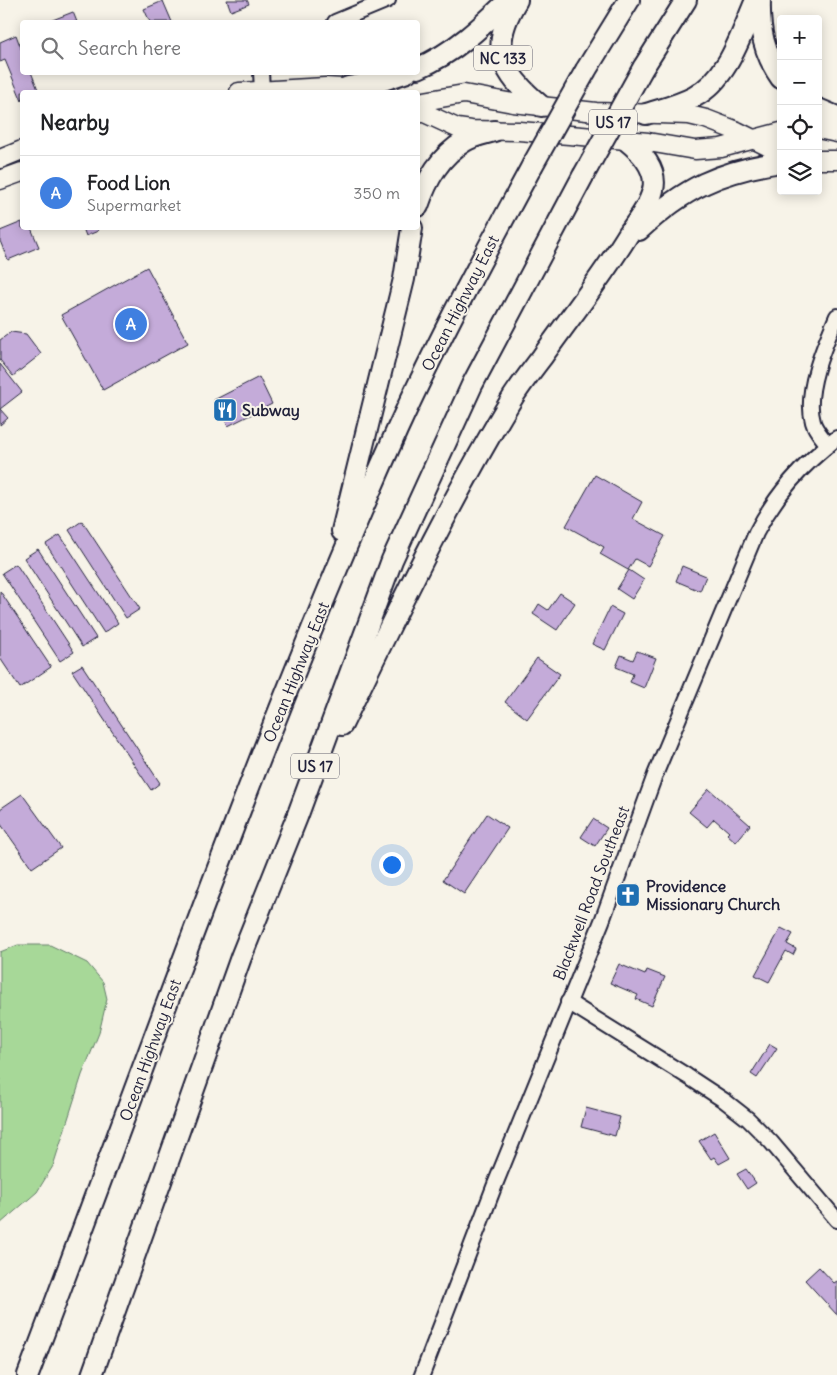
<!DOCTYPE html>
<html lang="en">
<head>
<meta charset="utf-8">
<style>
  :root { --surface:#fff; --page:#f2f2f2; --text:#202124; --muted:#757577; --line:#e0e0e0; --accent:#0b8043 }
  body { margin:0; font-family:Delius,sans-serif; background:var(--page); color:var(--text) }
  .controls { position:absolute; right:15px; top:15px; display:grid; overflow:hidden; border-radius:5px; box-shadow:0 2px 12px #0003 }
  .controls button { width:45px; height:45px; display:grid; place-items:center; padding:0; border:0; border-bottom:1px solid var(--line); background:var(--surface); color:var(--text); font:25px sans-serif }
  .you { position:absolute; left:391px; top:864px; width:18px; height:18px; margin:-12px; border:4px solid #fff; border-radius:50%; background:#1a73e8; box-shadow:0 0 0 8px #1a73e833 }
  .badge { display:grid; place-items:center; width:32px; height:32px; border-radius:50%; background:var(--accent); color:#fff; font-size:16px; font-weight:700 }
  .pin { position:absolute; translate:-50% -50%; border:2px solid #fff; box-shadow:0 1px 5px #0006 }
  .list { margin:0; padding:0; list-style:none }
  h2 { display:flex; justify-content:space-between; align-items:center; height:65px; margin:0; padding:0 20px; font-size:21px }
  h2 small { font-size:16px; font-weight:400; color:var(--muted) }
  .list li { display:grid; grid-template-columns:32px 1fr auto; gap:15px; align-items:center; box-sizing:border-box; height:75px; padding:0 20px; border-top:1px solid var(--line) }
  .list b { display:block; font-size:19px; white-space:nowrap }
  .list p { margin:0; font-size:16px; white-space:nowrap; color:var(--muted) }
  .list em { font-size:16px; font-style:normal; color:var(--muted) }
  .icon { flex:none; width:28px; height:28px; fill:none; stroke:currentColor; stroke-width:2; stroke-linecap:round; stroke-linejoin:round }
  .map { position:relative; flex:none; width:837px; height:1375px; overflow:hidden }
  .search { position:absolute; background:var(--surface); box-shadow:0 2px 12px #0003; left:20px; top:20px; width:400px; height:55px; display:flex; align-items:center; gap:12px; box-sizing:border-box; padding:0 18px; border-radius:5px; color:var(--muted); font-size:19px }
  .panel { position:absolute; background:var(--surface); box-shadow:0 2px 12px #0003; left:20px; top:90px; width:400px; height:140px; border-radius:5px }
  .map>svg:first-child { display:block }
</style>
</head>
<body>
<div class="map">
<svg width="837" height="1375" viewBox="0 0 837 1375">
  <rect width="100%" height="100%" fill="#f7f3e8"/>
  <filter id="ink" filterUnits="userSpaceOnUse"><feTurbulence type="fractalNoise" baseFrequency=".02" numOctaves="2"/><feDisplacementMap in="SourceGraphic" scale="10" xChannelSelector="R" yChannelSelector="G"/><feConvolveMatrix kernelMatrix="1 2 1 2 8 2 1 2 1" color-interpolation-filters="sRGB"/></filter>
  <g filter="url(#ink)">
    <!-- green -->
    <polygon fill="#a7d898" stroke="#647d6a" points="18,945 50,945 87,963 103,982 107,999 99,1033 82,1075 53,1166 37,1192 0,1224 0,952"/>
    <!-- building -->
    <g fill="#c4abd9" stroke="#22223b">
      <polygon points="227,0 247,0 249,4 231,11"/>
      <polygon points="163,1 172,22 150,22 144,9"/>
      <polygon points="73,12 77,22 51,22 50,21"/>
      <polygon points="16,35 22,51 22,72 31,72 39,92 22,92 22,101 5,60 0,62 0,42"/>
      <polygon points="22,222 22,228 31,228 39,247 8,260 0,241 0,231"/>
      <polygon points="83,228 97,228 98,231 86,236"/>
      <polygon points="147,267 188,343 103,390 61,315"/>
      <polygon points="11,332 26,334 41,354 13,376 0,360 0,340"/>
      <polygon points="0,364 22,392 0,409 8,418 0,425"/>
      <polygon points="259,377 272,404 228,426 214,400"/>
      <polygon points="595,475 642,502 633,519 665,536 648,566 635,559 628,570 600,554 604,547 566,526"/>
      <polygon points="82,521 140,609 126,618 69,530"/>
      <polygon points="60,535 118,623 104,633 46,544"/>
      <polygon points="38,549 96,638 82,647 24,558"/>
      <polygon points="16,564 74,652 60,661 2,573"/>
      <polygon points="682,566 706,576 700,591 676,581"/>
      <polygon points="629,570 644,580 632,599 617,589"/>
      <polygon points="0,591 51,667 20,688 0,658"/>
      <polygon points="560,593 575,603 557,630 533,614 539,604 548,610"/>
      <polygon points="610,607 623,614 605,650 592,644"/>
      <polygon points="637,651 656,658 644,688 630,682 633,674 616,667 621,655 633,660"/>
      <polygon points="537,658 560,674 527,719 505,702"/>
      <polygon points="82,665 160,783 151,790 72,671"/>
      <polygon points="709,789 750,825 736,842 727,834 729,832 714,819 707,827 689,812"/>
      <polygon points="22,794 61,848 32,868 0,823 0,809"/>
      <polygon points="487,814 508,828 464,894 443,880"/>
      <polygon points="593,819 607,828 595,846 581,837"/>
      <polygon points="781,928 793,934 787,944 796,949 793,955 786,951 769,982 755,975"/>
      <polygon points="619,964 645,975 647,970 665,977 652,1006 636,999 638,995 610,983"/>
      <polygon points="770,1044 777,1048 757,1078 751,1074"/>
      <polygon points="586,1108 620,1117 615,1136 581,1127"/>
      <polygon points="714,1132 730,1158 719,1164 714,1157 711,1159 699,1141"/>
      <polygon points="746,1169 756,1183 747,1189 737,1174"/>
      <polygon points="819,1267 834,1283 837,1281 837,1315 805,1280"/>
    </g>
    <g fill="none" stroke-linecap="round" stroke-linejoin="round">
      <defs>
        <g id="minor">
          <polyline points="335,22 388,0"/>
          <polyline points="261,72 262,90"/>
          <path d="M828 445C823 438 815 430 813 422 804 391 825 344 837 316"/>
          <polyline points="568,1002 687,1076 725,1101 748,1119 771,1142 837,1220"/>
          <path d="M422 1375 494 1187 602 921 655 775 756 533C776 494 802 465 837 438"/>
        </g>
        <g id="major">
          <polyline points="239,92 325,87 360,89"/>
          <polyline points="418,102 464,94 513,103 596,112 689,115 706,119 737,131 781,153"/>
          <polyline points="418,110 457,128 471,130 519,131 582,136 648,142 695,150 721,148 781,132"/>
          <polyline points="818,129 837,133"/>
          <polyline points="0,159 22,150"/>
          <polyline points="818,160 837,160"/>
          <polyline points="0,180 22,172"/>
        </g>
        <g id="highway">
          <path d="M517 0C488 47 501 73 541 106"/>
          <path d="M760 0C759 29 764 54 781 78"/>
          <path d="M418 68C454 53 481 27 509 0"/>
          <polyline points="643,68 686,0"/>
          <polyline points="586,70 629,0"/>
          <polyline points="348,87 377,82 407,72"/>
          <polyline points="818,109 837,117"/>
          <path d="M646 114C662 109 679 105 694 97 729 78 741 34 756 0"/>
          <path d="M418 206C427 179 440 156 465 141 473 136 484 134 494 131"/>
          <path d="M639 230C684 188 720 171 781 162"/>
          <polyline points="342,531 404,279 412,228"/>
          <path d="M342 725C396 614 449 502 513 397 522 383 532 370 542 357 571 316 603 276 629 233 638 220 649 206 653 190 658 169 641 152 626 140"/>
          <path d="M28 1375C148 1059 259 739 397 430 438 340 485 253 532 166"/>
          <polyline points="92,1375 241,957 297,817 392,560 472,385 583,176"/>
        </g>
      </defs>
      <!-- minor casing -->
      <use href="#minor" stroke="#22223b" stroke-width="18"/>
      <!-- major casing -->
      <use href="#major" stroke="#22223b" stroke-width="21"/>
      <!-- highway casing -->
      <use href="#highway" stroke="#22223b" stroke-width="24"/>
      <!-- minor -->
      <use href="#minor" stroke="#f7f3e8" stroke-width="14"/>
      <!-- major -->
      <use href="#major" stroke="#f7f3e8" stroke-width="18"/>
      <!-- highway -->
      <use href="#highway" stroke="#f7f3e8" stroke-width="20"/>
      <defs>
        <g id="highway-bridge">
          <polyline points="532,166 586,70"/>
          <polyline points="583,176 643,68"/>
        </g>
      </defs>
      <!-- highway-bridge casing -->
      <use href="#highway-bridge" stroke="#22223b" stroke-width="24" stroke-linecap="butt"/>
      <!-- highway-bridge -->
      <use href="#highway-bridge" stroke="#f7f3e8" stroke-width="20"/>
    </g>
  </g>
  <!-- icons -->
  <defs>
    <symbol id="restaurant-square" viewBox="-11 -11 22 22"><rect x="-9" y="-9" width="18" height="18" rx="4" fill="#1f6fb2" stroke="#f7f3e8"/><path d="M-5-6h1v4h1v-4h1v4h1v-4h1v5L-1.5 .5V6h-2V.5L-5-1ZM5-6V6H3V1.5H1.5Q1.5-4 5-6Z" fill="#fff"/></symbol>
    <symbol id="church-square" viewBox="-11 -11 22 22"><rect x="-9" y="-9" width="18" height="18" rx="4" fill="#1f6fb2" stroke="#f7f3e8"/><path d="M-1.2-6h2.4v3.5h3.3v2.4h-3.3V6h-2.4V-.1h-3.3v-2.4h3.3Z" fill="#fff"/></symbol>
  </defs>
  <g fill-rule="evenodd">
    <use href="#restaurant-square" x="211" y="396" width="28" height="28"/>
    <use href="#church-square" x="614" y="881" width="28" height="28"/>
  </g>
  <g text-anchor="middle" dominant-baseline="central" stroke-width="4" stroke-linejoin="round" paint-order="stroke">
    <!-- shield labels -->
    <g fill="#f7f3e8" stroke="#62616f" stroke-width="1">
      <rect x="474" y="45.5" width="58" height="25" rx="4"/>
      <rect x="589" y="109.5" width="48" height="25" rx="4"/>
      <rect x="291" y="753.5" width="48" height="25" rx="4"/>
    </g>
    <g font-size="15" font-weight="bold" fill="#22223b">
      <text x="503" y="58">NC 133</text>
      <text x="613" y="122">US 17</text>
      <text x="315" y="766">US 17</text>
    </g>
    <!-- street labels -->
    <g font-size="16" fill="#22223b" stroke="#f7f3e8">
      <text transform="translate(460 303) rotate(-63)">Ocean Highway East</text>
      <text transform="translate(296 672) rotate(-68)">Ocean Highway East</text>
      <text transform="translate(591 893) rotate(-69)">Blackwell Road Southeast</text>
      <text transform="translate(150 1050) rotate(-70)">Ocean Highway East</text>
    </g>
    <!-- poi labels -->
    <g font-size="16" font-weight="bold" fill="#22223b" stroke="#f7f3e8" text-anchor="start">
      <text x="242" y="410">Subway</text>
      <text x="646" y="886">Providence<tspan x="646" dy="18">Missionary Church</tspan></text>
    </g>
  </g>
</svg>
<div class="controls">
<button>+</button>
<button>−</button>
<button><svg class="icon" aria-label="locate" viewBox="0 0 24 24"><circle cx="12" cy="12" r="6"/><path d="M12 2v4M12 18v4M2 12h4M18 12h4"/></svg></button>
<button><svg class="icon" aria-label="layers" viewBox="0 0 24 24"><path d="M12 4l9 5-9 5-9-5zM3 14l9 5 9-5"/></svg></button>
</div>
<div class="you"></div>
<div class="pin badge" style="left:131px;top:324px;background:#3f7fe0">A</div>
<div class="search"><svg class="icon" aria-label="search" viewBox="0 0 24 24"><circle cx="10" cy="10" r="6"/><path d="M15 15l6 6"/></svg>Search here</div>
<section class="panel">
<h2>Nearby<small></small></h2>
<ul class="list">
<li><span class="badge" style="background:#3f7fe0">A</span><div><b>Food Lion</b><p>Supermarket</p></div><em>350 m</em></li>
</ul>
</section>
</div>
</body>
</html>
